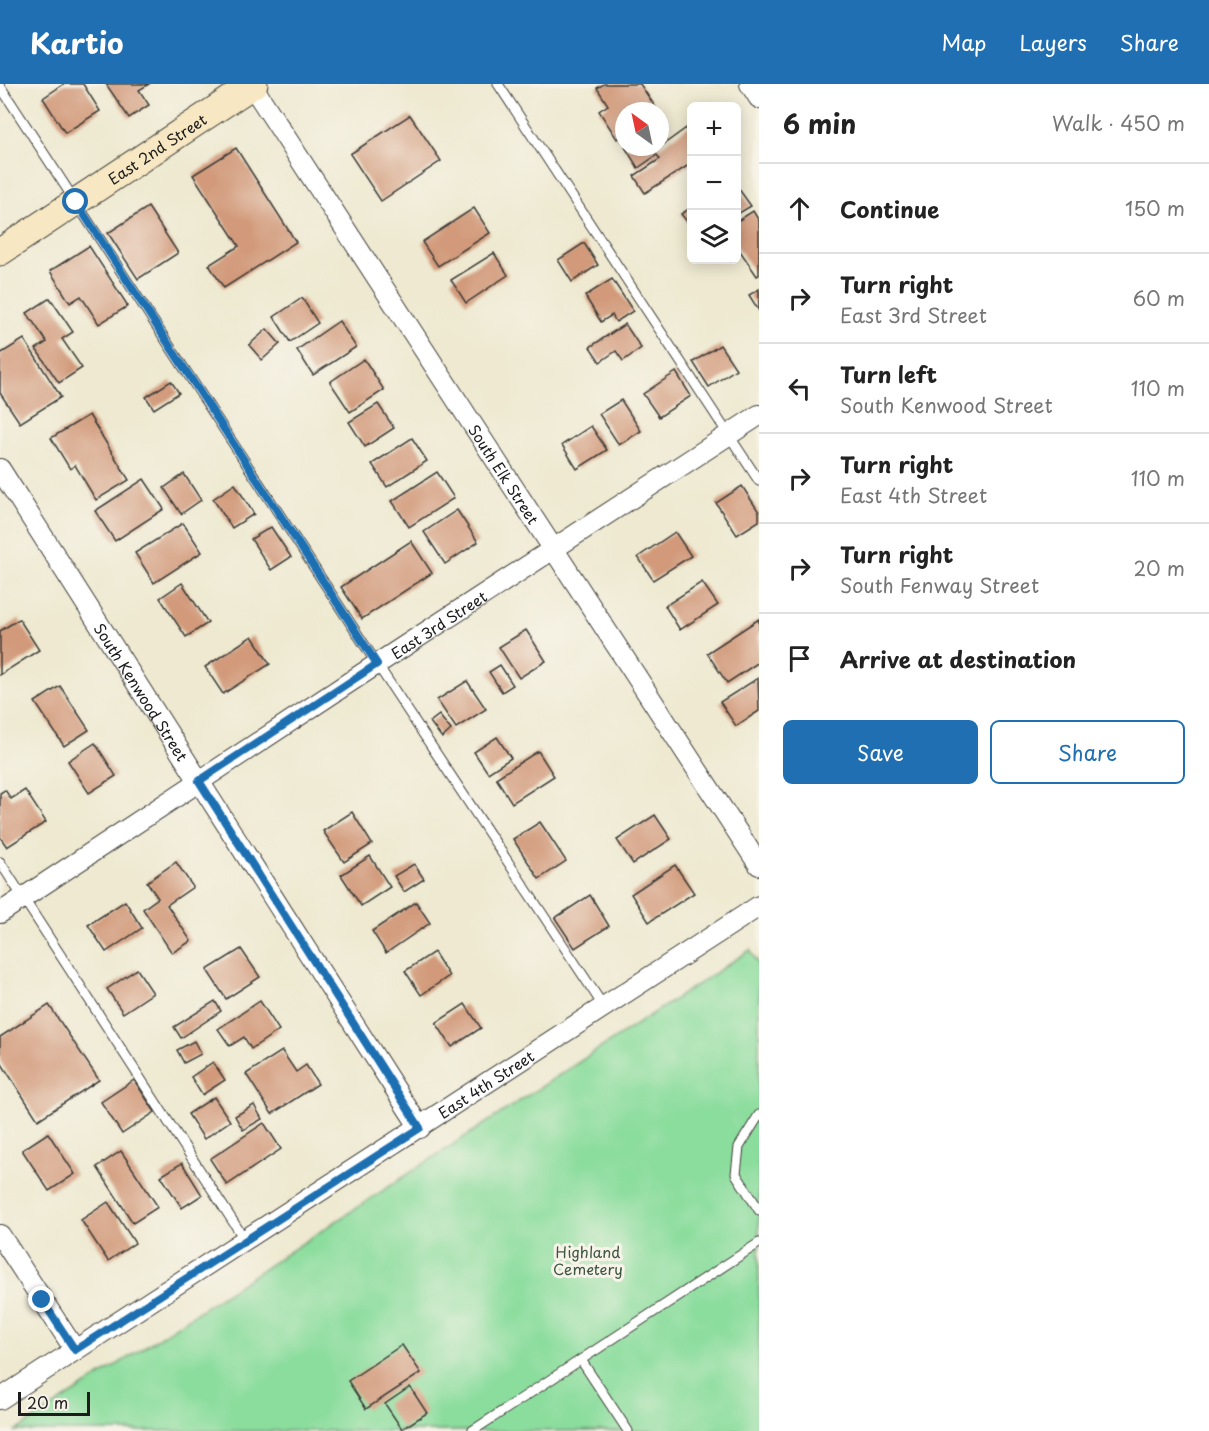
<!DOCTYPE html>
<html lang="en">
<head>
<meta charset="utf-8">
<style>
  :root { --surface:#fff; --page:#f6f6f6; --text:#222; --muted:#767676; --line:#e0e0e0; --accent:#1f6fb2 }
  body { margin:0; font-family:"Playpen Sans",sans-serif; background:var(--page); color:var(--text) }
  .controls { position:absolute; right:18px; top:18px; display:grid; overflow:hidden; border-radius:9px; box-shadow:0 3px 15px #0003 }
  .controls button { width:54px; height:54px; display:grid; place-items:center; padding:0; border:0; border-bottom:2px solid var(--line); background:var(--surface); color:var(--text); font:30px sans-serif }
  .compass { position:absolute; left:615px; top:18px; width:54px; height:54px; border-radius:50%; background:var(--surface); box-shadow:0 3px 15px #0003; rotate:327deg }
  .scale { position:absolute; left:18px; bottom:15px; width:72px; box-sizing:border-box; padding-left:6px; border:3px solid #1c1c1c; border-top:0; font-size:16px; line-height:21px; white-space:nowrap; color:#1c1c1c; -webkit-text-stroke:4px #f7f3e8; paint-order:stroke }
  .stop { position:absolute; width:18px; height:18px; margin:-14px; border:4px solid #1f6fb2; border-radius:50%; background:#fff }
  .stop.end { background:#1f6fb2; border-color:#fff; box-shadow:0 2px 6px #0008 }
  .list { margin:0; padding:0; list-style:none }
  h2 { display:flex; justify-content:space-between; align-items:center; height:78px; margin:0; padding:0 24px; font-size:26px }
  h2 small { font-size:20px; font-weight:400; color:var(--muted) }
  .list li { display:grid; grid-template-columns:39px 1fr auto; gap:18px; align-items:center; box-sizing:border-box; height:90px; padding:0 24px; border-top:2px solid var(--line) }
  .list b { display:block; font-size:22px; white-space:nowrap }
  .list p { margin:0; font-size:20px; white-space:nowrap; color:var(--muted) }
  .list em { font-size:20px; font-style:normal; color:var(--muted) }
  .actions { display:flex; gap:12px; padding:18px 24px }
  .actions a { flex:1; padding:14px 0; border:2px solid var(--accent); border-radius:9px; text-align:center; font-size:21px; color:var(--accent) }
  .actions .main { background:var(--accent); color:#fff }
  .icon { flex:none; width:33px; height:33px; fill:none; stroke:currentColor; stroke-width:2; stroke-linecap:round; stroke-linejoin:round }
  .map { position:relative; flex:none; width:759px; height:1347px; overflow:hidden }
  header { display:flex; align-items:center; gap:36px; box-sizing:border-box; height:84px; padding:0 30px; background:var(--accent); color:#fff }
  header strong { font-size:28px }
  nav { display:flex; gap:33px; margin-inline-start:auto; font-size:21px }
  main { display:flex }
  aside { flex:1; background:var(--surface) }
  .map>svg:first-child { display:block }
</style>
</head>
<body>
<header>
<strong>Kartio</strong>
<nav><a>Map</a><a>Layers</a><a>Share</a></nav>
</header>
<main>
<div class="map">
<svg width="759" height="1347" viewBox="0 0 759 1347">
  <rect width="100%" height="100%" fill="#f7f3e8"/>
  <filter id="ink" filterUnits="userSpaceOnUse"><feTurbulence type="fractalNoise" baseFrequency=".0167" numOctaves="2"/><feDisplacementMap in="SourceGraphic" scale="12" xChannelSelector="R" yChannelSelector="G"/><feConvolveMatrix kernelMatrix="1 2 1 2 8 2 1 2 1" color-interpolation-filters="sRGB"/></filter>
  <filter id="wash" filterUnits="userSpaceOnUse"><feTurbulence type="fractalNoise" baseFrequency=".008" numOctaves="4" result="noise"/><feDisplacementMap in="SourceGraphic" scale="24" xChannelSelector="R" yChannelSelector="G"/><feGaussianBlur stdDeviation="1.35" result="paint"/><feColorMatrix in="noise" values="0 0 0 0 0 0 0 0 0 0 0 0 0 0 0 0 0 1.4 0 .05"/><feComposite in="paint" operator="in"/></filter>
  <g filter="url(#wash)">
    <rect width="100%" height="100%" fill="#eee9d0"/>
    <!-- green -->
    <polygon fill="#8bdd9d" stroke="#547c5c" stroke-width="1.5" points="750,866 759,881 759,1347 16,1347"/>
    <g id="blocks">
      <!-- building -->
      <g fill="#d29a7a">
        <polygon points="64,0 83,0 100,27 65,49 43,14"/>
        <polygon points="106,0 149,0 139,6 149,21 129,34"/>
        <polygon points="604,0 640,0 658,27 624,27 624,50 617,55 599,27 608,21 597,4"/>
        <polygon points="410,31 441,77 381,117 350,70"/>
        <polygon points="689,42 692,45 692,79 645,109 634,92 660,75 657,71 638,84 625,63 660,63"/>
        <polygon points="236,64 296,158 224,204 209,181 239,162 193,91"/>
        <polygon points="736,101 751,122 736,131"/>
        <polygon points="148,123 178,169 138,195 108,149"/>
        <polygon points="692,123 692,144 681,130"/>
        <polygon points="474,124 490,149 438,182 422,158"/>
        <polygon points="753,127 759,137 759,191 757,192 736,161 736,138"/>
        <polygon points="584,159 598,181 572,198 558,176"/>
        <polygon points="89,162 128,222 99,240 81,212 70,219 50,187"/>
        <polygon points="494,169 508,191 466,219 451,196"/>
        <polygon points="612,195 633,227 616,238 612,231 601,238 585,212"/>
        <polygon points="759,205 759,227 749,211"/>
        <polygon points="50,214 73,248 62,255 82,284 59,299 36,265 47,258 27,229"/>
        <polygon points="302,214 318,239 290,258 274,233"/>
        <polygon points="339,237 356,263 313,291 297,266"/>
        <polygon points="625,240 641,264 623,277 616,267 600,278 590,263"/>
        <polygon points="267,245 280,260 262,276 249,261"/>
        <polygon points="24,255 61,313 20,339 0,309 0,270"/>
        <polygon points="720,261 736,285 709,303 693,278"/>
        <polygon points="364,275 384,306 350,328 330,298"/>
        <polygon points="676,288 691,312 659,333 643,310"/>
        <polygon points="171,297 179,309 154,325 146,313"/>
        <polygon points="621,316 641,347 619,361 599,330"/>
        <polygon points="378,320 394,344 365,363 349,338"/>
        <polygon points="89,331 129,396 96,416 75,381 70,385 51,354"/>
        <polygon points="591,342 607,366 577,385 562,361"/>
        <polygon points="412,354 427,377 387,403 372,380"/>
        <polygon points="437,388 454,414 409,443 392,417"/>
        <polygon points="184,390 201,416 181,430 164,404"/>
        <polygon points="144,395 164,425 115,457 95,427"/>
        <polygon points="235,400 254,430 232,444 213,415"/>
        <polygon points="742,402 759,428 759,437 737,451 716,419"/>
        <polygon points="457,426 478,458 445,480 424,448"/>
        <polygon points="183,439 202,468 154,499 135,469"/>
        <polygon points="271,443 291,473 271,486 251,455"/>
        <polygon points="675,448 691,472 653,496 638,473"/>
        <polygon points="411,457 432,489 362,535 341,503"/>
        <polygon points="702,498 718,521 680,546 665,522"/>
        <polygon points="182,499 208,539 186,553 160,514"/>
        <polygon points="19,535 39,566 0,591 0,547"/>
        <polygon points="759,535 759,578 727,599 707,569"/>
        <polygon points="526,546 546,577 519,594 499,563"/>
        <polygon points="252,552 270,580 223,610 205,583"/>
        <polygon points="500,581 513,601 502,608 489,588"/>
        <polygon points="758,594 759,627 736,642 720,618"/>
        <polygon points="467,597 486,625 456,644 437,616"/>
        <polygon points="60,602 89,646 64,662 35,618"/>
        <polygon points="439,631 451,646 442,654 430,638"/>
        <polygon points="497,653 511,674 488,689 474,668"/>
        <polygon points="95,659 116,692 89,709 68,677"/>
        <polygon points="538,667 554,692 512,719 496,694"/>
        <polygon points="5,706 11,715 25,706 46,738 7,763 0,753 0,709"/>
        <polygon points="352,728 372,760 344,778 323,747"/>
        <polygon points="655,731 671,755 633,780 617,756"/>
        <polygon points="540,738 566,777 539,795 513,755"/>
        <polygon points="370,772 390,803 361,822 341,791"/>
        <polygon points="176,778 193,803 167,821 191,857 172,869 143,825 158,814 147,798"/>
        <polygon points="414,780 424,795 404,808 394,792"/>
        <polygon points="675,781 694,809 649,838 631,810"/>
        <polygon points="590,811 609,842 575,864 555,834"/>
        <polygon points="125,817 142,844 106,868 88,841"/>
        <polygon points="416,818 430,839 386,869 372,847"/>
        <polygon points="241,865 260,893 226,915 207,886"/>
        <polygon points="434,868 449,892 421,911 405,887"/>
        <polygon points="137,885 153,909 123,929 107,905"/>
        <polygon points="215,917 221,927 181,954 174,943"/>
        <polygon points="260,917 279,946 251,965 244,953 230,962 218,945"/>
        <polygon points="465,920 481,944 452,963 436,939"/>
        <polygon points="49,921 99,996 38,1036 0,977 0,953"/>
        <polygon points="194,957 201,970 184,979 177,966"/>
        <polygon points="282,967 296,988 306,981 318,1000 272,1030 246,990"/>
        <polygon points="213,978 225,996 202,1011 191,993"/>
        <polygon points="134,996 155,1028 122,1050 101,1018"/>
        <polygon points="214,1013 230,1037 204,1055 188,1030"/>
        <polygon points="254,1021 262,1035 243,1046 235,1032"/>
        <polygon points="264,1039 281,1065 227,1101 210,1075"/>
        <polygon points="48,1049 75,1090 49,1107 22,1066"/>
        <polygon points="121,1067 158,1123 133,1139 97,1083"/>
        <polygon points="182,1079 202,1111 182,1124 161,1092"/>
        <polygon points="108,1118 135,1159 108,1177 81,1136"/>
        <polygon points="402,1261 421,1289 366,1325 348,1297"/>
        <polygon points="410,1303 427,1329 402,1345 385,1320"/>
      </g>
    </g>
  </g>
  <g filter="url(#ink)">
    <use href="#blocks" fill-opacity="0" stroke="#3c3b37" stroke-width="1.5"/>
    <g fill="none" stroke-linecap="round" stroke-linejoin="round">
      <defs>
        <g id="service">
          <polyline points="498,0 759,397"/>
          <polyline points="0,2 377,580 604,923"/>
          <polyline points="0,778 245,1156"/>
          <polyline points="759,1031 739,1063 736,1090 759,1126"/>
          <polyline points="581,1276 628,1347"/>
          <polyline points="472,1347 759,1159"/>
        </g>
        <g id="minor">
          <path id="s1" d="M251 0 759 781"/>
          <polyline points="750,0 759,14"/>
          <path id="s2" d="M0 385 420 1044"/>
          <path id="s3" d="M0 829 377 580 759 331"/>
          <polyline points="0,1151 75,1266"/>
          <path id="s4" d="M0 1315 759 822"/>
        </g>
        <g id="secondary">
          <path id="s5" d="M0 168 254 0"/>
        </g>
      </defs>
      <!-- service casing -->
      <use href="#service" stroke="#3c3b37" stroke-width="11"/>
      <!-- minor casing -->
      <use href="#minor" stroke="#3c3b37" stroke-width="22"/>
      <!-- secondary casing -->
      <use href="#secondary" stroke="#3c3b37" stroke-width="29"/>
      <!-- service -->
      <use href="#service" stroke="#fff" stroke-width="9"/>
      <!-- minor -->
      <use href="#minor" stroke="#fff" stroke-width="20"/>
      <!-- secondary -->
      <use href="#secondary" stroke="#f7e8c3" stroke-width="27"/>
    </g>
  </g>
  <g fill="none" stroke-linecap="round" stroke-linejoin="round" filter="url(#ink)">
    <!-- route -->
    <polyline stroke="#1f6fb2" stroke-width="8" points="42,1216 75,1266 420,1044 199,697 377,580 76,118"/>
  </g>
  <g text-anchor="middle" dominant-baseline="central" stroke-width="6" stroke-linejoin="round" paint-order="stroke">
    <!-- street labels -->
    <g font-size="15" fill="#1c1c1c" stroke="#f7f3e8">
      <text stroke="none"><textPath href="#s5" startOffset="188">East 2nd Street</textPath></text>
      <text stroke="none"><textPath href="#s1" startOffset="465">South Elk Street</textPath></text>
      <text stroke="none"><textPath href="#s3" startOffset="525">East 3rd Street</textPath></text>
      <text stroke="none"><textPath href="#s2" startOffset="264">South Kenwood Street</textPath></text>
      <text stroke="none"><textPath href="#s4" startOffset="579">East 4th Street</textPath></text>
    </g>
    <!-- park labels -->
    <g font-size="15" fill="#3d5643" stroke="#f7f3e8">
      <text x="588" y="1167">Highland<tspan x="588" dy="17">Cemetery</tspan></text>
    </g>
  </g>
</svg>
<div class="controls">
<button>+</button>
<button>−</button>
<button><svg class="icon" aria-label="layers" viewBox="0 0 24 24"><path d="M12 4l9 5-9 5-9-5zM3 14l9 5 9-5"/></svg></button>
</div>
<svg class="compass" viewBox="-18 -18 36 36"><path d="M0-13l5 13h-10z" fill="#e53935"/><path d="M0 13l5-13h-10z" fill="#767676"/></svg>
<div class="scale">20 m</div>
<div class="stop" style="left:76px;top:118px"></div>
<div class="stop end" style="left:42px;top:1216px"></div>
</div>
<aside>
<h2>6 min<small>Walk · 450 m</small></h2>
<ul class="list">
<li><svg class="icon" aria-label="ahead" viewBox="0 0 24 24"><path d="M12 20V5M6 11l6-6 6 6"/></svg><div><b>Continue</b></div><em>150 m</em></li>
<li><svg class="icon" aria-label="right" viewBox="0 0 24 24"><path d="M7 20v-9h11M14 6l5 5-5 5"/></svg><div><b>Turn right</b><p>East 3rd Street</p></div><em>60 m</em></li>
<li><svg class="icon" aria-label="left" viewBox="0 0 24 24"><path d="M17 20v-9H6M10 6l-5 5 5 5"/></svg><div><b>Turn left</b><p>South Kenwood Street</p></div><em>110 m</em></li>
<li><svg class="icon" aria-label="right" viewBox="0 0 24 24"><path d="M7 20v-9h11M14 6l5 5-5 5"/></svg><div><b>Turn right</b><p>East 4th Street</p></div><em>110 m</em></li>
<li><svg class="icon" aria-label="right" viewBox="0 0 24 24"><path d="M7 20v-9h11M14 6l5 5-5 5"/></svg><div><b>Turn right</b><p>South Fenway Street</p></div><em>20 m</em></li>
<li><svg class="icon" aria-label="arrive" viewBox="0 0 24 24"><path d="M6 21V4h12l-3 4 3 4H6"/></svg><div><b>Arrive at destination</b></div></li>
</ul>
<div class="actions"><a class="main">Save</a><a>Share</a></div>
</aside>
</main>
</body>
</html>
